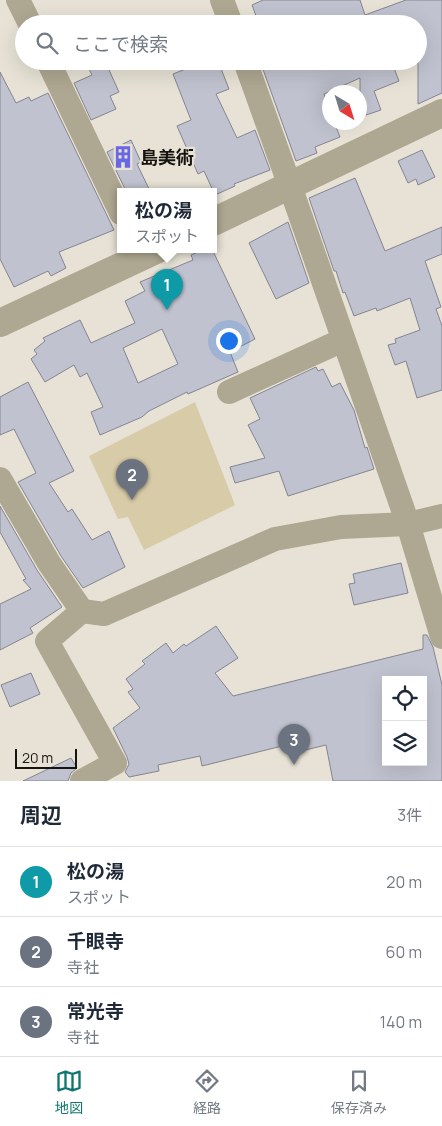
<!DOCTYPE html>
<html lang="ja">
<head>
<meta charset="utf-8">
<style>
  :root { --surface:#fff; --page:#f2f2f3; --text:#1f2937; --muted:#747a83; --line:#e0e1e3; --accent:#0f766e }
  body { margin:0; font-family:Manrope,"Noto Sans JP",sans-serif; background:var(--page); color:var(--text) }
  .controls { position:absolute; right:15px; bottom:15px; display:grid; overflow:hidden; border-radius:0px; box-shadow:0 5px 20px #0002 }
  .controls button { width:45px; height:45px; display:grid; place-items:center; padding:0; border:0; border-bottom:1px solid var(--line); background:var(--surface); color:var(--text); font:25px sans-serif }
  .compass { position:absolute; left:322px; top:85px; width:45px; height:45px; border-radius:50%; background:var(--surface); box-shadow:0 5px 20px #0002; rotate:142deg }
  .scale { position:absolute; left:15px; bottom:12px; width:62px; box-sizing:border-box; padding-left:5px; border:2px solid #15140f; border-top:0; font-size:14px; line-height:18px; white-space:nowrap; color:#15140f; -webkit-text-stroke:4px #e7e2d5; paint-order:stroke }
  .you { position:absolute; left:228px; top:340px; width:18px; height:18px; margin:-12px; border:4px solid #fff; border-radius:50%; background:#1a73e8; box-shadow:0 0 0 8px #1a73e833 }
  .badge { display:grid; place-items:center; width:32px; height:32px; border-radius:50%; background:var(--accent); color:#fff; font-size:16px; font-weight:700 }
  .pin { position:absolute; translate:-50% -41px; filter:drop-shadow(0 1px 2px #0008) }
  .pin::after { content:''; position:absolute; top:26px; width:18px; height:15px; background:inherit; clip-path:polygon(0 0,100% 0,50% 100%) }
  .popup { position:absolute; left:117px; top:188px; width:100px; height:65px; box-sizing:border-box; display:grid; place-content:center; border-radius:0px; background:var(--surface); filter:drop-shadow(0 1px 4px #0005); font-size:16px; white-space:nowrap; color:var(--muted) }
  .popup b { font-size:19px; color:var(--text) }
  .popup::after { content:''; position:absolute; left:50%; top:100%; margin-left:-10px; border:10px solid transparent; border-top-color:var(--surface) }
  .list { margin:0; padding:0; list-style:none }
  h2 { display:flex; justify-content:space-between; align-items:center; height:65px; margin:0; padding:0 20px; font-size:21px }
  h2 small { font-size:16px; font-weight:400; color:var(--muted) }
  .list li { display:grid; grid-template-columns:32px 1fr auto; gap:15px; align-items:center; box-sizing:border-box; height:70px; padding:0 20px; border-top:1px solid var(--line) }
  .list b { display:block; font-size:19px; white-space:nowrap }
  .list p { margin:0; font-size:16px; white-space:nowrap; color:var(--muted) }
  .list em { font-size:16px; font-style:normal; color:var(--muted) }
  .icon { flex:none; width:28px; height:28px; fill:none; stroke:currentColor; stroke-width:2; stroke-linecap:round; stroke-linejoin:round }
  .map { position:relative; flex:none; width:442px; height:781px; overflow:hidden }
  .search { position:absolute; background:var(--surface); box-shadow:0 5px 20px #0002; left:15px; right:15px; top:15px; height:55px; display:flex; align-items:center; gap:12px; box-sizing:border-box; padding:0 18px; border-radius:28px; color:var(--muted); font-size:19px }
  .sheet { height:275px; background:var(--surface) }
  nav { display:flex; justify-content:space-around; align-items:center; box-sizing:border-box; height:70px; border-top:1px solid var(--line); background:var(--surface); font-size:14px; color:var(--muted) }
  nav a { display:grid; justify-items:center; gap:2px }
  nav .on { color:var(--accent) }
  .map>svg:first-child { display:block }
</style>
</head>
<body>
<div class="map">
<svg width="442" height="781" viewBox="0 0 442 781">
  <rect width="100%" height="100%" fill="#e7e2d5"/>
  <!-- green -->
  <polygon fill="#d8cba7" points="195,402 235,505 144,550 128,517 118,519 89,456"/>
  <!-- building -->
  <g fill="#c0c2cf" stroke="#838591" fill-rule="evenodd">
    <polygon points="263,0 360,0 365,15 406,0 442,0 442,93 418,104 418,24 259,24 252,5"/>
    <polygon points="85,61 105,61 119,92 110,96 116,109 91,120 74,83 92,75"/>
    <polygon points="191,61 218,61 229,89 216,94 237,138 255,130 270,170 234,184 235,186 215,195 204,171 198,174 177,126 191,120 173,74 193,66"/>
    <polygon points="260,61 396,61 392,63 399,81 374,91 381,110 360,117 360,78 324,94 330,110 330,122 334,122 340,137 315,147 317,153 296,161"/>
    <polygon points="0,72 16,103 29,97 31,101 48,93 114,230 59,252 66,268 51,276 48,271 14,287 0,259"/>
    <polygon points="131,140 141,162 137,164 150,191 126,191 107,152"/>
    <polygon points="422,150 435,177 418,185 416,179 408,183 398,161"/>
    <polygon points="355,178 385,251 442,227 442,254 425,261 441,307 436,309 442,326 442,390 417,398 406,361 395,365 388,345 396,343 395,339 420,330 410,298 377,311 376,308 354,316 345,292 343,293 336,271 334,271 309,198"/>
    <polygon points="288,222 309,283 276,299 249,243"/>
    <path d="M204 249H212L255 339 230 352 238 372 188 394 187 392 149 411 142 417 100 435 91 412 103 407 87 373 80 377 74 365 45 382 31 359 37 354 34 350 45 341 43 338 80 320 91 343 135 323 125 301 145 291 140 282 193 260 191 255ZM162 329 178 364 138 383 123 348Z"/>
    <polygon points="316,367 318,371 323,369 332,387 340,383 354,410 365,448 367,447 374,469 288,496 279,471 235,483 230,467 265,458 248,425 260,419 250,398"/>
    <polygon points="28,382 74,471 49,483 68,512 72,509 92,540 109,531 125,567 83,588 61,556 18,482 36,473 14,429 0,435 0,397"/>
    <polygon points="0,506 37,570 62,607 30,628 33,633 0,650 0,604 31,589 23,580 26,579 0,532"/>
    <polygon points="401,563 408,593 354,605 349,584 355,583 353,574"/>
    <path d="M216 626 238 658 215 673 233 696 423 649V635H427L433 647 442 685V781H333L326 745 297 752 294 743 202 766 200 756 158 765 159 771 129 777 125 772 129 764 127 757 113 728 140 708 128 692 133 689 126 679 145 664 142 661 166 643 173 653 184 644 186 646ZM386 680H423V762H386Z"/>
    <polygon points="31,673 40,694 10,707 1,685"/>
    <polygon points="71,758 77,768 71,773 68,781 23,781"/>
  </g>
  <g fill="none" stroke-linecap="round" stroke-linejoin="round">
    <!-- minor -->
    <g stroke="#aea791" stroke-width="24">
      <polyline points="18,0 30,24"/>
      <polyline points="222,0 231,24"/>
      <polyline points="48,61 121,213"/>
      <polyline points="245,61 290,186 408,524 442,637"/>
      <polyline points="229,392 343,340"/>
      <polyline points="0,479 49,563 82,611 104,614 275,539 341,527 408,524 442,516"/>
      <polyline points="82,781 115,763 47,641 82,611"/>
    </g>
    <!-- tertiary -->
    <g stroke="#aea791" stroke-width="28">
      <polyline points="213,222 442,113"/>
      <polyline points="0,323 158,249"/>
    </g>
  </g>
  <!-- icons -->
  <defs>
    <symbol id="building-bare" viewBox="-9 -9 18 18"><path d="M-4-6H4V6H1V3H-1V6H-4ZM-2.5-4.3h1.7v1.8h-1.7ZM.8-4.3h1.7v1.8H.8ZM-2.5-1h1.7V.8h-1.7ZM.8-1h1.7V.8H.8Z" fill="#6967e1" stroke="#e7e2d5" stroke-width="2.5" paint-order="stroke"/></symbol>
  </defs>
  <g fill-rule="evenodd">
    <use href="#building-bare" x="107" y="141" width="32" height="32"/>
  </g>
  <g text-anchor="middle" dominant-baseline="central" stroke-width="4.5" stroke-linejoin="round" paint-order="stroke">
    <!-- poi labels -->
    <g font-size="18" font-weight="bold" fill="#15140f" stroke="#e7e2d5" text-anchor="start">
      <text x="140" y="157">島美術</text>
    </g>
  </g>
</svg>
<div class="controls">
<button><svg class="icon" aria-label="locate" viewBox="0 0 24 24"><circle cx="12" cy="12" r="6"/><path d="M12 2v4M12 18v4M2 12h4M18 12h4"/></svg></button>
<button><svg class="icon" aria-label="layers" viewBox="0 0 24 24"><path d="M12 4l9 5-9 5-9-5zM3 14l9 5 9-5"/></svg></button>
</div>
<svg class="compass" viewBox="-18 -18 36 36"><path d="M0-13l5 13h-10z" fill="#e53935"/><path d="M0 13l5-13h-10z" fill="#747a83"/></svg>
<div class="scale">20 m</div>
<div class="you"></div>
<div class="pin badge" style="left:167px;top:310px;background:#0f9aa8">1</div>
<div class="popup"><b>松の湯</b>スポット</div>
<div class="pin badge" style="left:132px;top:500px;background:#6b7280">2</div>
<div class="pin badge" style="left:294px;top:765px;background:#6b7280">3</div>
<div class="search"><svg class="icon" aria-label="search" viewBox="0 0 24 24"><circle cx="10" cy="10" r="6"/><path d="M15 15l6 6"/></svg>ここで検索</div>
</div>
<section class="sheet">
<h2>周辺<small>3件</small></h2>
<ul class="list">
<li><span class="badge" style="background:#0f9aa8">1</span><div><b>松の湯</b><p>スポット</p></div><em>20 m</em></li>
<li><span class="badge" style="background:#6b7280">2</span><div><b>千眼寺</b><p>寺社</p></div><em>60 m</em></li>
<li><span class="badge" style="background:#6b7280">3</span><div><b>常光寺</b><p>寺社</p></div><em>140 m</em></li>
</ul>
</section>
<nav>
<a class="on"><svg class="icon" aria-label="map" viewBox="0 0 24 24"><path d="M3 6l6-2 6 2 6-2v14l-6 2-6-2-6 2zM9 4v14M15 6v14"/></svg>地図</a>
<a><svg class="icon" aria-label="directions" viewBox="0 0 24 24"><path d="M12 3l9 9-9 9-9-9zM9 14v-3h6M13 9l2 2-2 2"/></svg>経路</a>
<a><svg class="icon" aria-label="saved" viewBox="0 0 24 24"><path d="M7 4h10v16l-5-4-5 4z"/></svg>保存済み</a>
</nav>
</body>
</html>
